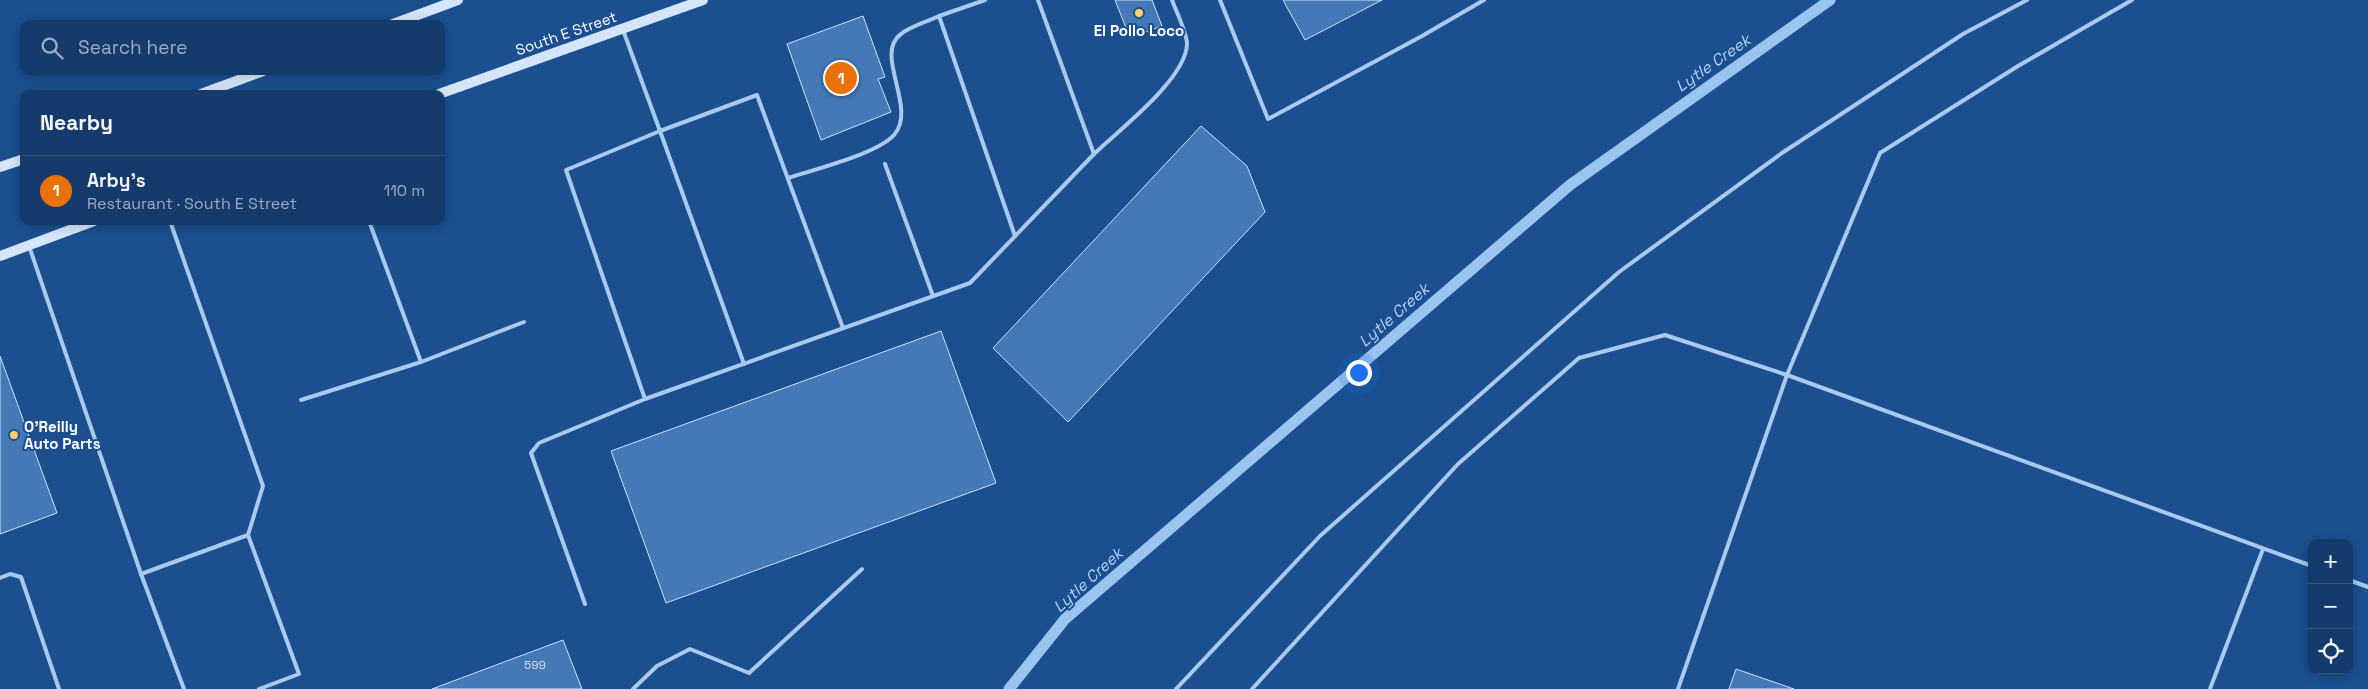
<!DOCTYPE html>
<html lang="en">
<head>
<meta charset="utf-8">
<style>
  :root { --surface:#143b6b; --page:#1d4271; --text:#f1f3f6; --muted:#9dadc1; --line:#33557e; --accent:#95b2f1 }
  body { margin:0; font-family:"Space Grotesk",sans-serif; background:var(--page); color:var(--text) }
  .controls { position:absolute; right:15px; bottom:15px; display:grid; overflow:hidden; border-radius:10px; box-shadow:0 2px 12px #0003 }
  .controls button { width:45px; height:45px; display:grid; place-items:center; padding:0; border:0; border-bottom:1px solid var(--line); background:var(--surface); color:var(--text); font:25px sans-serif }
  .you { position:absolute; left:1358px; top:372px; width:18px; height:18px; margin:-12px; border:4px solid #fff; border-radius:50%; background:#1a73e8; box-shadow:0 0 0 8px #1a73e833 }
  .badge { display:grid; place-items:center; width:32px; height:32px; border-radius:50%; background:var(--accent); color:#fff; font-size:16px; font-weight:700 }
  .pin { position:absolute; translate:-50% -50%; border:2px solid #fff; box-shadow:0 1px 5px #0006 }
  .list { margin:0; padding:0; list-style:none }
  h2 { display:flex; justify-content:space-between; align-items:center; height:65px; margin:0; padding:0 20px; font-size:21px }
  h2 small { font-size:16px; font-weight:400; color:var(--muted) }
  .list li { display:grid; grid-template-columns:32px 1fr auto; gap:15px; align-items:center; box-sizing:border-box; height:70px; padding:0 20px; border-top:1px solid var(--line) }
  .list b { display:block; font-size:19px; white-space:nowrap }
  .list p { margin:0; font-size:16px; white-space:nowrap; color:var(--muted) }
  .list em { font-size:16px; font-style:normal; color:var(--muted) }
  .icon { flex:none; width:28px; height:28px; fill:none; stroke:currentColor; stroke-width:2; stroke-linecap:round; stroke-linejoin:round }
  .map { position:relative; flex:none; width:2368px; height:689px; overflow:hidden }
  .search { position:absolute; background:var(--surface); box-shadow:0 2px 12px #0003; left:20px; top:20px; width:425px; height:55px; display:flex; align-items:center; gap:12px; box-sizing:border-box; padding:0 18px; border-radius:10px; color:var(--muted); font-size:19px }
  .panel { position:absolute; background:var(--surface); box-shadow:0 2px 12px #0003; left:20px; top:90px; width:425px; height:135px; border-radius:10px }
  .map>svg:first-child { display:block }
</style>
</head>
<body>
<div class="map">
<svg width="2368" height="689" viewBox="0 0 2368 689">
  <rect width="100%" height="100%" fill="#1b4f8f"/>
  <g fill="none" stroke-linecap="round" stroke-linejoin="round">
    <!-- stream -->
    <polyline stroke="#9cc4f0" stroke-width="11" points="1009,689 1065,619 1570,185 1830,0"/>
  </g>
  <!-- building -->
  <g fill="#4478b7" stroke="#cfe3fa">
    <polygon points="1115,0 1152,0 1162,26 1130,38"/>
    <polygon points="1283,0 1382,0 1305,40"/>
    <polygon points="863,16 885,77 878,79 891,112 821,140 787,44"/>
    <polygon points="1201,126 1247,166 1265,212 1068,422 993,348"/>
    <polygon points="941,331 996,483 666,603 611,451"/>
    <polygon points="0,356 57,513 0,534"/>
    <polygon points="563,640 582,689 432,689"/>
    <polygon points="1736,669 1794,689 1729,689"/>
  </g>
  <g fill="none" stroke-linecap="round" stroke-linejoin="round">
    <!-- lane -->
    <g stroke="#a9c9ee" stroke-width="4">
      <polyline points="985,0 939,16 1015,236"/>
      <polyline points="1220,0 1268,119 1422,36 1484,0"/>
      <polyline points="623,30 660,131 566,170 645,399 970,283 1094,154 1038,0"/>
      <path d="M1094 154C1119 130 1186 79 1187 44 1187 33 1176 11 1172 0"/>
      <polyline points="885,164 933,296"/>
      <path d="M788 178C813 170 877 154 894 135 918 108 873 54 901 34 911 26 927 22 939 16"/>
      <polyline points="170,221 263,486 248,535 299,674 259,689"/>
      <polyline points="369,221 421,362 524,322"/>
      <polyline points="29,246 141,574 184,689"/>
      <polyline points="744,364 660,131 757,95 843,328"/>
      <polyline points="301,400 421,362"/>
      <polyline points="141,574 248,535"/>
      <polyline points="0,578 10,574 21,577 59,689"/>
      <polyline points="2349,580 2368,587"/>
      <polyline points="585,604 531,453 539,443 645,399"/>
      <polyline points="633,689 657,666 690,649 749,673 862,569"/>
      <polyline points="1176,689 1320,536 1619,272 1782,153 1963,34 2027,0"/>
      <polyline points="1252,689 1458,464 1579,358 1665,335 1787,375 1880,153 2018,66 2132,0"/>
      <polyline points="1678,689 1787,375 2312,566"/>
      <polyline points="2210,689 2263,549"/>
    </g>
    <!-- secondary -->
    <g stroke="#d6e6fa" stroke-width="10">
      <polyline points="393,24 458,0"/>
      <polyline points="201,94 263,71"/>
      <polyline points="439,94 703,0"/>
      <polyline points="0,167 24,159"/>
      <polyline points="0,256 94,221"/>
    </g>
  </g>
  <!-- markers -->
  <g fill="#ffd166" stroke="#1b4f8f" stroke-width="2">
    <circle cx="1139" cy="13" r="5"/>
    <circle cx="14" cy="435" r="5"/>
  </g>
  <g text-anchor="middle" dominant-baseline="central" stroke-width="4" stroke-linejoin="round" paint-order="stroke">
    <!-- number labels -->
    <g font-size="12" fill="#d0dded">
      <text x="535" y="665">599</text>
    </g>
    <!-- poi labels -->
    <g font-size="15" font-weight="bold" fill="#fff" stroke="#1b4f8f">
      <text x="1139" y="30">El Pollo Loco</text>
      <text x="24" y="426" text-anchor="start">O'Reilly<tspan x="24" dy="17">Auto Parts</tspan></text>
    </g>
    <!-- street labels -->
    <g font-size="15" fill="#fff" stroke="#1b4f8f">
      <text transform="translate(566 33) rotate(-19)">South E Street</text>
    </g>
    <!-- water labels -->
    <g font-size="16" font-style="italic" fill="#b5d3f5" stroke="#1b4f8f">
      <text transform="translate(1713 63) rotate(-35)">Lytle Creek</text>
      <text transform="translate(1394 315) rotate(-41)">Lytle Creek</text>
      <text transform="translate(1088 580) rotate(-42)">Lytle Creek</text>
    </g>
  </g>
</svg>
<div class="controls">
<button>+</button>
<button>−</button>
<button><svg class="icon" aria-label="locate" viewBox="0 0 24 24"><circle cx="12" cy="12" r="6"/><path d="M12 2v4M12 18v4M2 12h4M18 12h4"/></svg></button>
</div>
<div class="you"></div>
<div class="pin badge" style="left:841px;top:78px;background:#e8710a">1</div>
<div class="search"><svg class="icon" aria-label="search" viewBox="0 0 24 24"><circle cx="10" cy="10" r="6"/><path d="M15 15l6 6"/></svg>Search here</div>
<section class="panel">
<h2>Nearby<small></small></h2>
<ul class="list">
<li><span class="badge" style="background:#e8710a">1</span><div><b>Arby's</b><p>Restaurant · South E Street</p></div><em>110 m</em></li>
</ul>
</section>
</div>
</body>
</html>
